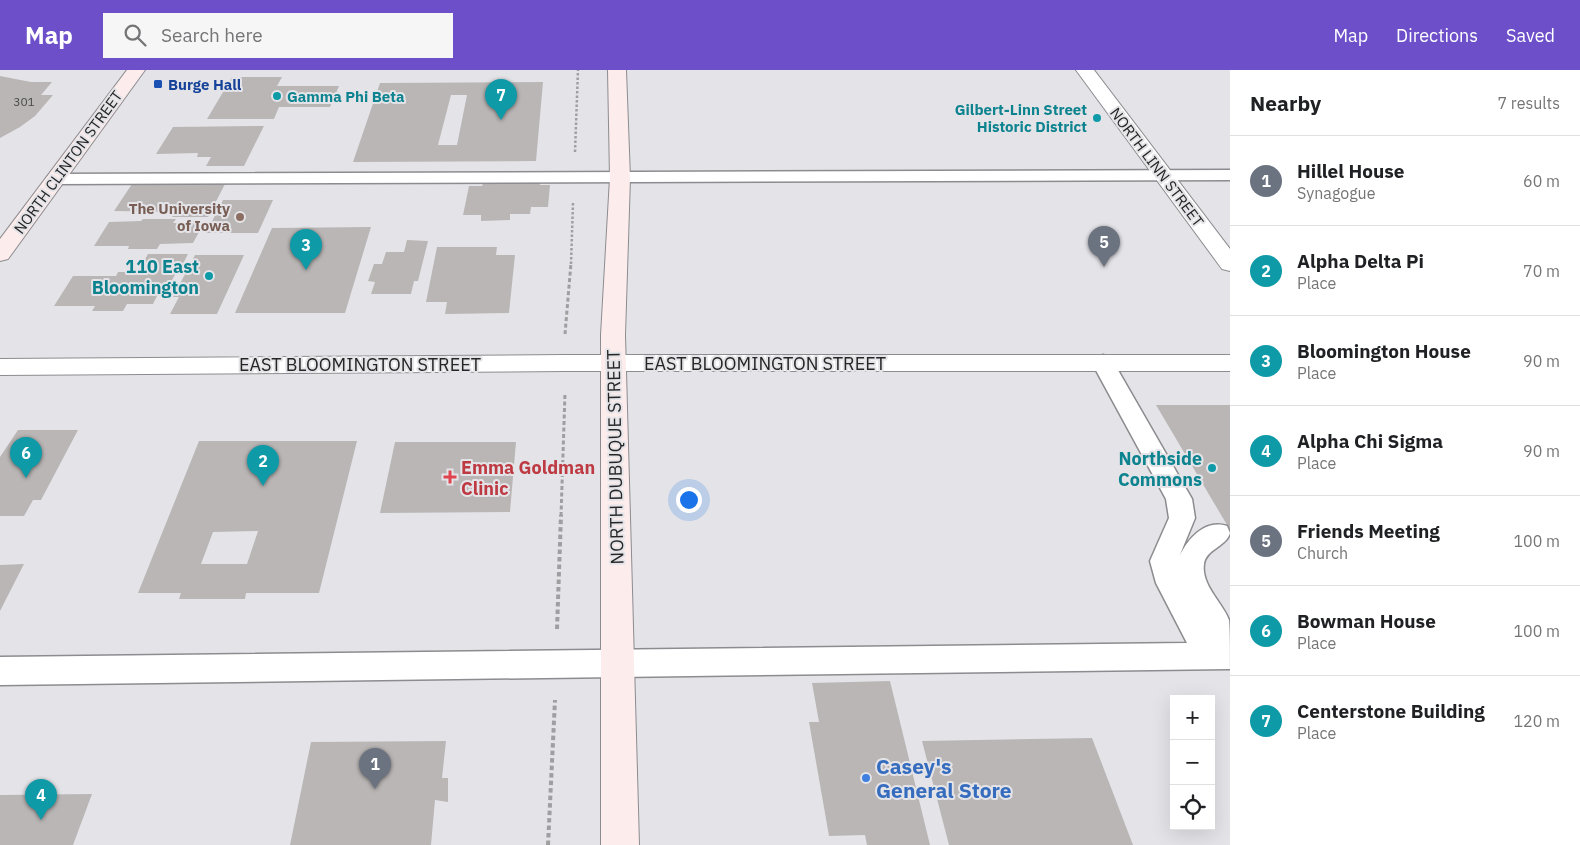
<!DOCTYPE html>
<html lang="en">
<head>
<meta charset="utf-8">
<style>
  :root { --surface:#fff; --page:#f6f6f6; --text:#202124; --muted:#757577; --line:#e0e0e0; --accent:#6d50c9 }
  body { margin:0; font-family:"IBM Plex Sans",sans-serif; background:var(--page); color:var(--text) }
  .controls { position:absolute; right:15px; bottom:15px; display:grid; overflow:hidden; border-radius:0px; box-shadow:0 5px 20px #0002 }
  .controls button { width:45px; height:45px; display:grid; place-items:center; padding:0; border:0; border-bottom:1px solid var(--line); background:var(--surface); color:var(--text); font:25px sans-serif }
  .you { position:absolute; left:688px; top:429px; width:18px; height:18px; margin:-12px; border:4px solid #fff; border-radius:50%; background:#1a73e8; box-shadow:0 0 0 8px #1a73e833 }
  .badge { display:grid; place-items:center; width:32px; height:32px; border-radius:50%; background:var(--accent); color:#fff; font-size:16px; font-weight:700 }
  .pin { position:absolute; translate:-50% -41px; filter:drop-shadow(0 1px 2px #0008) }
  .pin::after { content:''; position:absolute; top:26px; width:18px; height:15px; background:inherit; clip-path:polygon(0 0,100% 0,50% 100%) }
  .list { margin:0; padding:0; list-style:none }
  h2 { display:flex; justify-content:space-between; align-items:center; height:65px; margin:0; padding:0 20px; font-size:21px }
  h2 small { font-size:16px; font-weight:400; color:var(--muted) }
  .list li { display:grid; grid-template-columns:32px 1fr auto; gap:15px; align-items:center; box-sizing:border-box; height:90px; padding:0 20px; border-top:1px solid var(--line) }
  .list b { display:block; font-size:19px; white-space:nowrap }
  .list p { margin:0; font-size:16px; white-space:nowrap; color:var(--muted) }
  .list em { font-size:16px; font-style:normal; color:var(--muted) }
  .icon { flex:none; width:28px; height:28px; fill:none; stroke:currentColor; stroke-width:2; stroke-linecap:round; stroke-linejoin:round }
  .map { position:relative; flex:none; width:1230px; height:775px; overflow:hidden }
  header { display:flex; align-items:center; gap:30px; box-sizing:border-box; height:70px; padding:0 25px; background:var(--accent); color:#fff }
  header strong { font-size:24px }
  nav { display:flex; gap:28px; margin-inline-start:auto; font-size:18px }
  .search { width:350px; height:45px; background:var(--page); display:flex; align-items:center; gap:12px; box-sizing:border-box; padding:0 18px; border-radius:0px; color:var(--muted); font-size:19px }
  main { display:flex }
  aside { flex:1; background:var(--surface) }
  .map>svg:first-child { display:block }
</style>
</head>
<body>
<header>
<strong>Map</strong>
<div class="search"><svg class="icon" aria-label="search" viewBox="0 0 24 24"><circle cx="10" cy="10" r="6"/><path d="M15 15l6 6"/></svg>Search here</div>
<nav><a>Map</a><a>Directions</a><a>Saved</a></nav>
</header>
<main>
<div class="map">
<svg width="1230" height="775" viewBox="0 0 1230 775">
  <rect width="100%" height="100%" fill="#e4e4e8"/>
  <!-- building -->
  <g fill="#bab6b6" fill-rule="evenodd">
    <polygon points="0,6 31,12 52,12 41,25 53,25 35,46 20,57 0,68"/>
    <polygon points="232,7 282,7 277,16 339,16 330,37 279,37 274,49 207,49"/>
    <path d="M543 12 536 91 353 92 380 13ZM451 25H467L457 75H438Z"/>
    <polygon points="264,56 244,96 206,96 211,87 197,87 198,83 156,84 173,57"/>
    <polygon points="483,113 540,113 540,115 550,115 548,137 531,137 530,144 510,144 510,150 481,151 481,145 463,145 469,116 482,116"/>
    <polygon points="132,114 225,114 208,147 172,147 175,142 114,141"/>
    <polygon points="223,130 273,130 258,163 206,163"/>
    <polygon points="143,149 176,149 173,153 204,153 193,173 160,174 157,179 128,179 129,176 94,176 109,152 141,151"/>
    <polygon points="371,157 345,243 235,243 272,158"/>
    <polygon points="407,170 428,171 418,211 414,211 411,224 371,224 375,212 368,211 374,194 382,194 386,182 404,182"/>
    <polygon points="437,177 497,177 496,185 515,185 509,243 445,244 447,232 426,232"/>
    <polygon points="148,184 188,184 180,200 177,201 171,212 164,212 153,234 127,234 123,241 92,241 95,236 54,236 73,206 116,206 118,202 138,202"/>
    <polygon points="195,185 244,185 217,244 170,244 179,227 173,227"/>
    <polygon points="1156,335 1230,335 1230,460"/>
    <polygon points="18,360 78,360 41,430 33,430 24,446 0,446 0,387"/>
    <path d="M199 371H357L319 523H246L245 529H179L181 523H138ZM258 461 247 494H201L213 462Z"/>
    <polygon points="395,372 516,372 510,442 380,443"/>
    <polygon points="24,494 0,541 0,495"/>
    <polygon points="890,611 930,775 867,775 865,765 829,766 809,652 819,652 812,613"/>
    <polygon points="1092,668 1133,775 949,775 922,671"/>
    <polygon points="446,671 442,708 448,708 448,732 435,730 431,775 290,775 311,672"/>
    <polygon points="92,724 73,775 0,775 0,725"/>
  </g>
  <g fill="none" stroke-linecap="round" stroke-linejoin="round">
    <defs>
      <g id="lane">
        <polygon points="1230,100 1230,110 55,114 49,113 46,109 49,105 55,104"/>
        <path d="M1103 285 1111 288 1192 429 1195 448 1179 487C1188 469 1204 449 1227 456L1230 463C1226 477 1206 479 1204 494 1201 515 1222 532 1229 550 1230 559 1230 587 1230 599L0 615V587L1187 573 1156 513 1150 491 1169 448 1166 429 1092 293 1095 288Z"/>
      </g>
      <g id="street">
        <polygon points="1076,0 1094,0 1230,179 1230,201 1222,199"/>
        <polygon points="565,285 1230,285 1230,301 565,301 0,305 0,289"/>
      </g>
      <g id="secondary">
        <polygon points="127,0 145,0 8,189 0,191 0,169"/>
        <polygon points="608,0 626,0 630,108 625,265 639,775 601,775 601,265 610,108"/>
      </g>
    </defs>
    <!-- lane casing -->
    <use href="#lane" stroke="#8c8c90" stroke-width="3"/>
    <!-- street casing -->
    <use href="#street" stroke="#8c8c90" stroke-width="2"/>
    <!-- secondary casing -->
    <use href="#secondary" stroke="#8c8c90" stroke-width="2"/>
    <!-- path-far2 -->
    <g stroke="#9f9fa2" stroke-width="2.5" stroke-dasharray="2.5 2" stroke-linecap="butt">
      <polyline points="575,82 578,0"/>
      <polyline points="571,194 573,133"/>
    </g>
    <!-- path-far1 -->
    <g stroke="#9f9fa2" stroke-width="3" stroke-dasharray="4 2.5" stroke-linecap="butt">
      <polyline points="565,264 571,193"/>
      <polyline points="561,446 565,323"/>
    </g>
    <!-- path -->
    <g stroke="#9f9fa2" stroke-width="4" stroke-dasharray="4.5 3" stroke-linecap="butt">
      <polyline points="557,559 561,445"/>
      <polyline points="548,775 555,630"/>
    </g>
    <!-- lane -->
    <use href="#lane" fill="#fff" fill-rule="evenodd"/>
    <!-- street -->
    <use href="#street" fill="#fff" fill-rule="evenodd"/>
    <!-- secondary -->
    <use href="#secondary" fill="#fcecec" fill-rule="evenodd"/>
  </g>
  <!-- markers -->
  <rect fill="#1a4fb4" stroke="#e4e4e8" stroke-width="2" x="153" y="9" width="10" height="10" rx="2.5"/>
  <g fill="#0f9aa8" stroke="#e4e4e8" stroke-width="2">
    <circle cx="277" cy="26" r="5"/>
    <circle cx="1097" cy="48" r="5"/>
    <circle cx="209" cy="206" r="5"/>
    <circle cx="1212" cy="398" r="5"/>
  </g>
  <circle fill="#8d6e63" stroke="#e4e4e8" stroke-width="2" cx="240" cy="147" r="5"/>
  <path fill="#e0444e" stroke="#e4e4e8" stroke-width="2" d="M447.5 399.5h5v5h5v5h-5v5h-5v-5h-5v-5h5z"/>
  <circle fill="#3f7fe0" stroke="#e4e4e8" stroke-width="2" cx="866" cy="708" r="5"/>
  <g text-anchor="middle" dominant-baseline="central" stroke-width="4" stroke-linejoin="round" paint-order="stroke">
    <!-- far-number labels -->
    <g font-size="12" fill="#4a494a">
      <text x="24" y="31">301</text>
    </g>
    <!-- far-transit labels -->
    <g font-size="15" font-weight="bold" fill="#164399" stroke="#e4e4e8" text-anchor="start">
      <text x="168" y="14">Burge Hall</text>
    </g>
    <!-- far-culture labels -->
    <g font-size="15" font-weight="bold" fill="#0d838f" stroke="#e4e4e8" text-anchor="start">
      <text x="287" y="26">Gamma Phi Beta</text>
      <text x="1087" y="39" text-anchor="end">Gilbert-Linn Street<tspan x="1087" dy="17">Historic District</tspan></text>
    </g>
    <!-- far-street labels -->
    <g font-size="15" fill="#252526" stroke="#e4e4e8">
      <text transform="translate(68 92) rotate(-54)">NORTH CLINTON STREET</text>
      <text transform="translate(1157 97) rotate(53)">NORTH LINN STREET</text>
    </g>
    <!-- far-education labels -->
    <g font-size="15" font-weight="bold" fill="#785e54" stroke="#e4e4e8" text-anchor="end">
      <text x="230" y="138">The University<tspan x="230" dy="17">of Iowa</tspan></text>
    </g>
    <!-- culture labels -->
    <g font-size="18" font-weight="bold" fill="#0d838f" stroke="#e4e4e8" text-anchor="end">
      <text x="199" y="196">110 East<tspan x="199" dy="21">Bloomington</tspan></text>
      <text x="1202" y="388">Northside<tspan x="1202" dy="21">Commons</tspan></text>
    </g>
    <!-- street labels -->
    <g font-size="18" fill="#252526" stroke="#e4e4e8">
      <text x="765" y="293">EAST BLOOMINGTON STREET</text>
      <text x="360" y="294">EAST BLOOMINGTON STREET</text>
      <text transform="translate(615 387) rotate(-91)">NORTH DUBUQUE STREET</text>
    </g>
    <!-- health labels -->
    <g font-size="18" font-weight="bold" fill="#be3a42" stroke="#e4e4e8" text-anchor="start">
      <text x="461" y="397">Emma Goldman<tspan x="461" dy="21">Clinic</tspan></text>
    </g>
    <!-- near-shop labels -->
    <g font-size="21" font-weight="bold" fill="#366cbe" stroke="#e4e4e8" text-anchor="start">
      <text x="876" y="696">Casey's<tspan x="876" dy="24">General Store</tspan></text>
    </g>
  </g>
</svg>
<div class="controls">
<button>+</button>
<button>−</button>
<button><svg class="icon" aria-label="locate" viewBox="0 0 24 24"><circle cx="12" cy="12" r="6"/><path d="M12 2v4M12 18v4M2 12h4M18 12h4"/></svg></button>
</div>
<div class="you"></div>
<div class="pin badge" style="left:375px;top:719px;background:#6b7280">1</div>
<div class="pin badge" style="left:263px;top:416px;background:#0f9aa8">2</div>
<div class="pin badge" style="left:306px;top:200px;background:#0f9aa8">3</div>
<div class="pin badge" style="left:41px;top:750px;background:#0f9aa8">4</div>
<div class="pin badge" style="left:1104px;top:197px;background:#6b7280">5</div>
<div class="pin badge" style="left:26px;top:408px;background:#0f9aa8">6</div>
<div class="pin badge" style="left:501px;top:50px;background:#0f9aa8">7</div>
</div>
<aside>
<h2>Nearby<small>7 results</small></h2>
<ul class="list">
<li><span class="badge" style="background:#6b7280">1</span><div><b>Hillel House</b><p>Synagogue</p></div><em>60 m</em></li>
<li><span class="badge" style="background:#0f9aa8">2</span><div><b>Alpha Delta Pi</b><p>Place</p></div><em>70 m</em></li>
<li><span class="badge" style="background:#0f9aa8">3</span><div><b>Bloomington House</b><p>Place</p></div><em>90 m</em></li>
<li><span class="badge" style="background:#0f9aa8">4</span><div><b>Alpha Chi Sigma</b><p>Place</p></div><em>90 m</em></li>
<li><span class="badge" style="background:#6b7280">5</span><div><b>Friends Meeting</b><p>Church</p></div><em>100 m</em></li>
<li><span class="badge" style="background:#0f9aa8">6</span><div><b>Bowman House</b><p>Place</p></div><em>100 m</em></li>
<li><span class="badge" style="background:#0f9aa8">7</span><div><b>Centerstone Building</b><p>Place</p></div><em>120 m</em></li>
</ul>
</aside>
</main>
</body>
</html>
